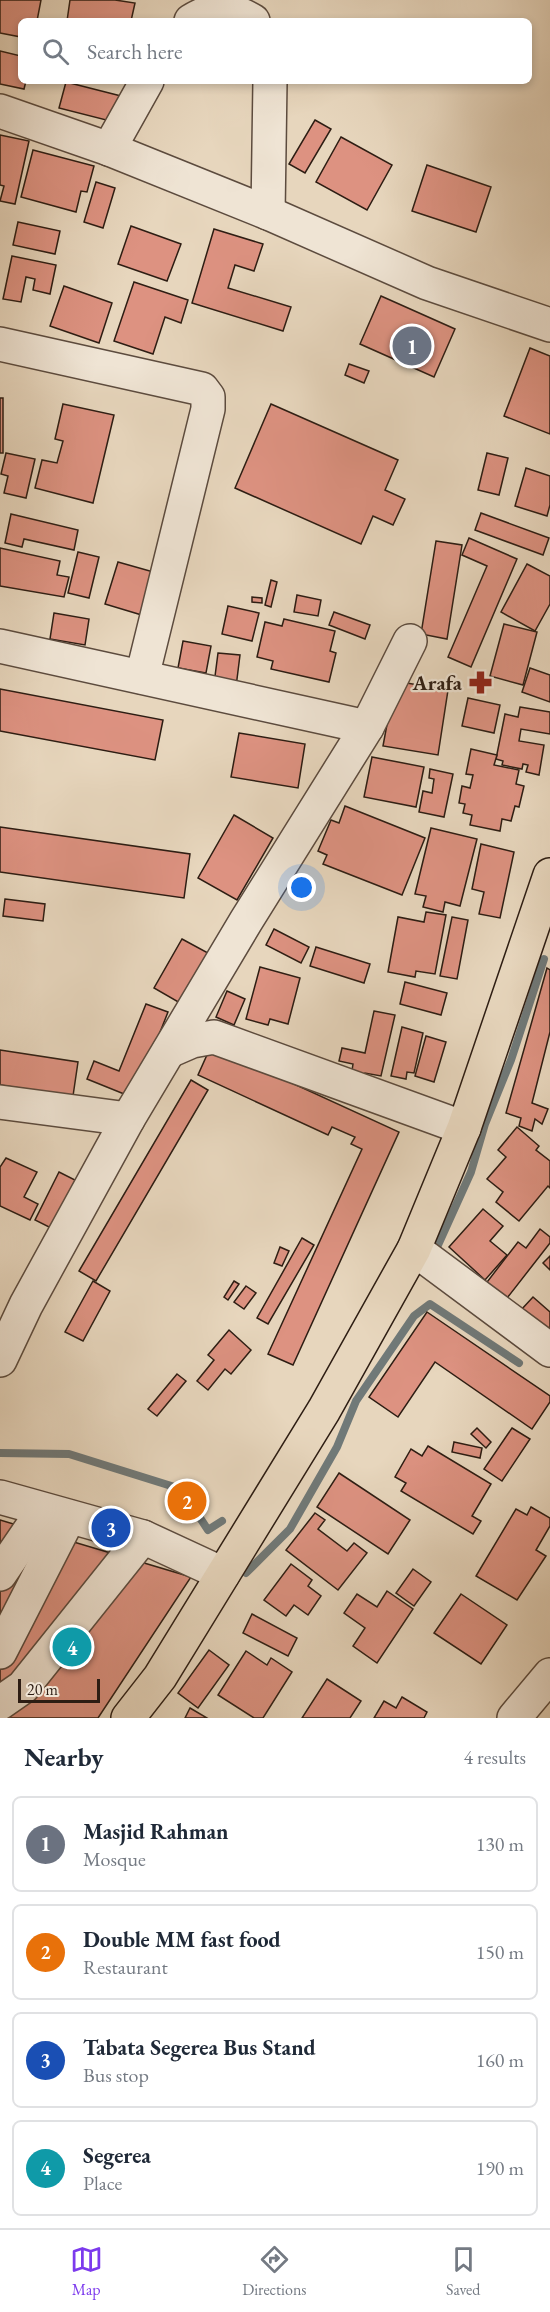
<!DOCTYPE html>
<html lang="en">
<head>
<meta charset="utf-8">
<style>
  :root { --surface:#fff; --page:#f2f2f3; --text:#1f2937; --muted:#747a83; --line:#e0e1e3; --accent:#7c3aed }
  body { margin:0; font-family:"EB Garamond",serif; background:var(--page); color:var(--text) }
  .scale { position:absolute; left:18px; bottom:15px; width:82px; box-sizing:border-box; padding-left:6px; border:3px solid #2d1d13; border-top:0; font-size:16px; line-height:21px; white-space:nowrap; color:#2d1d13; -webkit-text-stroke:4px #efe4d4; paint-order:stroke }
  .you { position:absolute; left:302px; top:888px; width:21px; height:21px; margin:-15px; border:4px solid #fff; border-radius:50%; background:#1a73e8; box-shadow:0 0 0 9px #1a73e833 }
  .badge { display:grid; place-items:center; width:39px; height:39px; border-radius:50%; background:var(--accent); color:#fff; font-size:20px; font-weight:700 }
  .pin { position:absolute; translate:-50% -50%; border:3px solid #fff; box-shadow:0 2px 6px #0006 }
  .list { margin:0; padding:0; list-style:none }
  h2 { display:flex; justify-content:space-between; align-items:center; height:78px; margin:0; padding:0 24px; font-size:26px }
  h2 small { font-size:20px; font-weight:400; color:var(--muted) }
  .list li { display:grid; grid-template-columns:39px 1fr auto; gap:18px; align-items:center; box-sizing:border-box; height:96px; margin:0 12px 12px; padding:0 12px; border:2px solid var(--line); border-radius:9px }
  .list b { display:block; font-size:22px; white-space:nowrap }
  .list p { margin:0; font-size:20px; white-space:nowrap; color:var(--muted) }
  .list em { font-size:20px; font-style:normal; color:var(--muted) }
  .icon { flex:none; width:33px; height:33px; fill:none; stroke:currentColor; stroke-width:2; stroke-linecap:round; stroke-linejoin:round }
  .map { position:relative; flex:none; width:550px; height:1718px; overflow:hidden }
  .search { position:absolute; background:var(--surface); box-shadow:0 3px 9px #0003; left:18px; right:18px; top:18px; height:66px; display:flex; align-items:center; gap:15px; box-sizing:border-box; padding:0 21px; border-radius:9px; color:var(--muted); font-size:22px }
  .sheet { height:510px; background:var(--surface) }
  nav { display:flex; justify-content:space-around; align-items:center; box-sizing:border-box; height:84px; border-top:2px solid var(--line); background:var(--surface); font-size:16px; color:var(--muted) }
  nav a { display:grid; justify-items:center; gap:3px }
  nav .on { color:var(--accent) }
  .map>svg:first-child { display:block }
</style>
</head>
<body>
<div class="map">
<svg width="550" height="1718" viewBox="0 0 550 1718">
  <rect width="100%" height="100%" fill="#e7d6bd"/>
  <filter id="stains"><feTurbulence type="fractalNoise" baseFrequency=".00333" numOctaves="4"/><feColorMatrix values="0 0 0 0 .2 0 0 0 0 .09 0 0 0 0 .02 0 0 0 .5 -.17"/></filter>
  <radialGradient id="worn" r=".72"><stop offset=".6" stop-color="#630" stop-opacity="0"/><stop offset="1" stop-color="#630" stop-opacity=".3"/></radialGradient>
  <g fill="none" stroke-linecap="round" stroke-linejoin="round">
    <!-- stream -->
    <g stroke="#707978" stroke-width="8">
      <polyline points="433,1256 471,1172 485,1124 511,1060 544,959"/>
      <polyline points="0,1453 69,1454 181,1489 208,1530 222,1521"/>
      <polyline points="246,1573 290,1529 337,1447 356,1401 414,1316 430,1304 519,1363"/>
    </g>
  </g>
  <!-- building -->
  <g fill="#dd9281" stroke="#2d1d13" stroke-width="1.5">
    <polygon points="0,0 41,0 37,21 21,21 21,37 0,33"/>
    <polygon points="70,0 115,0 135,3 131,21 67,21"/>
    <polygon points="0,51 21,56 21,81 26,81 24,89 0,84"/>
    <polygon points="66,82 125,97 110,121 59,108"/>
    <polygon points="315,120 331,129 305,173 289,164"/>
    <polygon points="0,135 29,141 15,204 0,201 4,186 0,185"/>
    <polygon points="341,137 392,165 367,210 316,182"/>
    <polygon points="33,150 94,166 87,192 81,191 76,212 21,197"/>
    <polygon points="427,165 491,187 476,232 412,211"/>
    <polygon points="96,182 115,188 103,228 84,222"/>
    <polygon points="18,222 60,231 55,254 13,245"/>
    <polygon points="131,226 181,244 167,281 118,264"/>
    <polygon points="214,229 263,244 254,271 235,265 228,288 291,307 283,331 192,303"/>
    <polygon points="12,256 56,265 50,294 33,290 35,279 26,277 21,302 3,299"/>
    <polygon points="134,282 188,300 181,323 165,317 153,354 114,341"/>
    <polygon points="64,286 112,303 99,343 50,326"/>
    <polygon points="381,296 455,329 434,377 360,344"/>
    <polygon points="530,348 550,356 550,434 504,416"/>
    <polygon points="349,364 369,371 364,383 345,375"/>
    <rect x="0" y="398" width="3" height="55"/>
    <polygon points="63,404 114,415 93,503 35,488 42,460 57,463 63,441 55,439"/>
    <polygon points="271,404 398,460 385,490 405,499 393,525 373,516 361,544 235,488"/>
    <polygon points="6,453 35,459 26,498 4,493 8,476 1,474"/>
    <polygon points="487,453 508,458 499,495 478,490"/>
    <polygon points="526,468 550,476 550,505 547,516 515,506"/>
    <polygon points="481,513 549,538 543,555 475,530"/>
    <polygon points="11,514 78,530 74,550 24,539 22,547 5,543"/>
    <polygon points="469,538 517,559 471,667 448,657 487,566 462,555"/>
    <polygon points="436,541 462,545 447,639 421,634"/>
    <polygon points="0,548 60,561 57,575 69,577 64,597 0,586"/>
    <polygon points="78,552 99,557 89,598 68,593"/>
    <polygon points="118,562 157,573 145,616 105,604"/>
    <polygon points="527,564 550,576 550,604 535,631 501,612"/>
    <polygon points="271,580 277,582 271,607 265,605"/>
    <polygon points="297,595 321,600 318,616 294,612"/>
    <polygon points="252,597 262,598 262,603 252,602"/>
    <polygon points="228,606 259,613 252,641 222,634"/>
    <polygon points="334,612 370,625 365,639 329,625"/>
    <polygon points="54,613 89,619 85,645 50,639"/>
    <polygon points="284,619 335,631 330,651 336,653 329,682 271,669 273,661 257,657 265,622 282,626"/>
    <polygon points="504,624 537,632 523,685 490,676"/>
    <polygon points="183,641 211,646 206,673 178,668"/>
    <polygon points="218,653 240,655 236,687 214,684"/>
    <polygon points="530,668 550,675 550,702 522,692"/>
    <polygon points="395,681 448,690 438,755 383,746"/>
    <polygon points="0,689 163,720 155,760 0,731"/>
    <polygon points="468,698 500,705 494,733 462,726"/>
    <polygon points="520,707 550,712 550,734 521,729 519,741 544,745 539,775 526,772 528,765 523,764 522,769 502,765 503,761 496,759 505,714 518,717"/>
    <polygon points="239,733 305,744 298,788 231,777"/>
    <polygon points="471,749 497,755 494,765 519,770 516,784 524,786 519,807 515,806 511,821 502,819 500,831 470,825 472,815 463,813 465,804 459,803 462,786 470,788 473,775 466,774"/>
    <polygon points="372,757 424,767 416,807 364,797"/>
    <polygon points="430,769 453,774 444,817 419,812 423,791 432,793 434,779 429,778"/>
    <polygon points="345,806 425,838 402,895 323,864 327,855 318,851 331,820 339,823"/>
    <polygon points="234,815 273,838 237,900 198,878"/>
    <polygon points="0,827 190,854 184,898 0,872"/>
    <polygon points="431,828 477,839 460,906 445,902 443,912 423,907 426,896 415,894"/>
    <polygon points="481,844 514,852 500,918 479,914 484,892 472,889"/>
    <polygon points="5,899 45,904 43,921 3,916"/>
    <polygon points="426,912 446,915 435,974 416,971 415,977 388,972 398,917 424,922"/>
    <polygon points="452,917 468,920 457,979 440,976"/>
    <polygon points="274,929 309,947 301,963 266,945"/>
    <polygon points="182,939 208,953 180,1003 154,988"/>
    <polygon points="316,947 370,964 364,983 310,966"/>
    <polygon points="260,967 300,978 288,1024 270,1019 268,1025 246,1019"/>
    <polygon points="547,968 550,970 550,1032 532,1103 548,1109 542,1124 535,1119 532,1131 519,1126 521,1118 506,1113"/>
    <polygon points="405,982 447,993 441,1015 400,1004"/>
    <polygon points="227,991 245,999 234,1025 216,1017"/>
    <polygon points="146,1004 168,1012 134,1098 87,1079 94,1061 119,1071"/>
    <polygon points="374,1011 395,1015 381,1076 365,1073 363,1079 351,1077 353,1064 339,1061 342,1048 365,1053"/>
    <polygon points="402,1027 423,1033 414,1073 407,1072 406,1079 391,1076"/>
    <polygon points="426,1036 446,1042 434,1082 415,1076"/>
    <polygon points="211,1046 399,1132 293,1365 268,1354 362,1149 351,1144 355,1137 332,1127 328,1135 198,1075"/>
    <polygon points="0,1050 78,1062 73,1096 0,1085"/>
    <polygon points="191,1080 208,1090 96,1281 79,1271"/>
    <polygon points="517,1127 539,1146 536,1150 550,1161 550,1188 548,1186 519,1221 496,1202 503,1192 487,1179 506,1157 498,1150"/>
    <polygon points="6,1158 37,1172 24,1197 38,1204 30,1220 0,1206 0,1167"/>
    <polygon points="59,1172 79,1182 55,1230 35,1220"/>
    <polygon points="483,1209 503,1226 490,1241 507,1255 485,1280 449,1247"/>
    <polygon points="540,1229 550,1237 550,1243 504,1302 484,1286 518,1242 526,1248"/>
    <polygon points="302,1238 314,1245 268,1324 257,1318"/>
    <polygon points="280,1247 289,1251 282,1266 274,1263"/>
    <polygon points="550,1256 550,1270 543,1263"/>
    <polygon points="93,1281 110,1291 83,1341 65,1332"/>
    <polygon points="234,1281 239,1284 228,1300 224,1297"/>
    <polygon points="246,1286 256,1293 244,1309 234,1302"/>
    <polygon points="533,1297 550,1312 550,1336 521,1310"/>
    <polygon points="427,1312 550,1396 550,1402 532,1429 435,1362 398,1417 369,1397"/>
    <polygon points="229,1330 251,1350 231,1374 225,1369 208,1390 197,1381 214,1360 208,1355"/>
    <polygon points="177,1374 186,1381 157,1416 148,1409"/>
    <polygon points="477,1428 491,1442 486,1448 471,1434"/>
    <polygon points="512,1428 530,1439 502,1481 484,1469"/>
    <polygon points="454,1442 482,1448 480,1458 452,1452"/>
    <polygon points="428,1446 491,1484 472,1516 481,1521 473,1534 401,1491 406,1483 395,1477 411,1449 422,1456"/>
    <polygon points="339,1473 410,1520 388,1554 317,1507"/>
    <polygon points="531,1507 550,1518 550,1526 536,1550 546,1556 517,1600 476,1576 516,1509 527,1515"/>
    <polygon points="315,1513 325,1520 318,1529 347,1551 354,1543 367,1553 338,1590 286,1550"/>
    <polygon points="0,1520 191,1577 98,1718 0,1718"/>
    <polygon points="291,1564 312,1580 308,1586 321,1596 308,1615 294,1605 286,1616 264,1600"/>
    <polygon points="413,1569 431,1582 414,1606 396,1593"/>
    <polygon points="387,1591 413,1609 377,1663 353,1646 365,1628 344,1613 357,1594 377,1607"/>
    <polygon points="461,1594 507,1625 481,1664 434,1633"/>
    <polygon points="252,1614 297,1638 288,1656 243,1633"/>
    <polygon points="209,1650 229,1665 198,1708 178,1693"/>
    <polygon points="246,1651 267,1665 271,1658 292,1672 263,1718 254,1718 218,1695"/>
    <polygon points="327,1679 361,1701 350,1718 302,1718"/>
    <polygon points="402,1697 427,1712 424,1718 374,1718 384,1701 396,1708"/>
    <polygon points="190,1708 207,1718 185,1718"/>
  </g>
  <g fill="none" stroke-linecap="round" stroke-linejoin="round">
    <defs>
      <g id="minor">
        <path d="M191 21C213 7 230 7 253 21"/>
        <polyline points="0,111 109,149 268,213 427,283 550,325"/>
        <polyline points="109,149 147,81"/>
        <polyline points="268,213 270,81"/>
        <polyline points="0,344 202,389 208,397 208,409 142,677"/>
        <polyline points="0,646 367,727"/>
        <polyline points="169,1051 192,1041 214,1037 464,1128"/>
        <polyline points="0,1102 128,1119"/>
        <polyline points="414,1249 550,1350"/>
        <polyline points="0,1360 26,1305 128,1119 246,921 367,727 410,641"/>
        <polyline points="0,1497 143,1537 223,1574"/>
        <polyline points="0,1574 43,1511"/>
        <polyline points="0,1652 69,1517"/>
        <polyline points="0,1703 23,1687 143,1537"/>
        <polyline points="514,1718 550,1675"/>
      </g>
      <polyline id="major" points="128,1718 160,1677 324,1410 414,1249 464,1128 550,875"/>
    </defs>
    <!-- minor casing -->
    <use href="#minor" stroke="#5c4b3e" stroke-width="36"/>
    <!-- major casing -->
    <use href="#major" stroke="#2d1d13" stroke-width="36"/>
    <!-- minor -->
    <use href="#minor" stroke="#efe4d4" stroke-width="33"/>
    <!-- major -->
    <use href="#major" stroke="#e7d6bd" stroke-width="33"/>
  </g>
  <!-- icons -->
  <defs>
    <symbol id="pharmacy-bare" viewBox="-9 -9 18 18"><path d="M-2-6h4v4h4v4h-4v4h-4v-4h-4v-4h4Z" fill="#8f2418" stroke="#efe4d4" stroke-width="2.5" paint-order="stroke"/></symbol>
  </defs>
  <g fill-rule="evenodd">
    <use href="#pharmacy-bare" x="464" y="666" width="33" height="33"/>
  </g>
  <g text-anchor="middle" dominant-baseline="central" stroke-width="4.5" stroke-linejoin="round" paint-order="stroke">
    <!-- poi labels -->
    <g font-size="21" font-weight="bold" fill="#2d1d13" stroke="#efe4d4" text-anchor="end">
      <text x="462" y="682">Arafa</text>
    </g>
  </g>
  <rect width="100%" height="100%" filter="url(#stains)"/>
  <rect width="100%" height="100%" fill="url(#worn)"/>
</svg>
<div class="scale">20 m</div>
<div class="you"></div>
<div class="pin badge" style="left:412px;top:346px;background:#6b7280">1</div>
<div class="pin badge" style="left:187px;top:1501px;background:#e8710a">2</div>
<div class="pin badge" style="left:111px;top:1528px;background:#1a4fb4">3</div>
<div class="pin badge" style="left:72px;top:1647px;background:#0f9aa8">4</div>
<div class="search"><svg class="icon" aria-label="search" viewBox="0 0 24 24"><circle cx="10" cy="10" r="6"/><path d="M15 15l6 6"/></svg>Search here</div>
</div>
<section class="sheet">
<h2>Nearby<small>4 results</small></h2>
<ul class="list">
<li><span class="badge" style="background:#6b7280">1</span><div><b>Masjid Rahman</b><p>Mosque</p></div><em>130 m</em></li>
<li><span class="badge" style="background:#e8710a">2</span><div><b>Double MM fast food</b><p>Restaurant</p></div><em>150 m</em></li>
<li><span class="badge" style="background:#1a4fb4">3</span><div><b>Tabata Segerea Bus Stand</b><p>Bus stop</p></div><em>160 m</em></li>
<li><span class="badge" style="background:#0f9aa8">4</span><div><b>Segerea</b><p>Place</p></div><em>190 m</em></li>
</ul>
</section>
<nav>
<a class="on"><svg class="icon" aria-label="map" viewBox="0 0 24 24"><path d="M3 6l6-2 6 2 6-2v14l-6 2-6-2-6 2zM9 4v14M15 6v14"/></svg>Map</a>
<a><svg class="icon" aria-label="directions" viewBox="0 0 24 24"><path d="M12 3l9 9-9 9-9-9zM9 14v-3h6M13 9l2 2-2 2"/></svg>Directions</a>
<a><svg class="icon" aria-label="saved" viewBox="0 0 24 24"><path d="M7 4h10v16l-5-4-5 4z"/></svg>Saved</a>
</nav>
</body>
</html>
